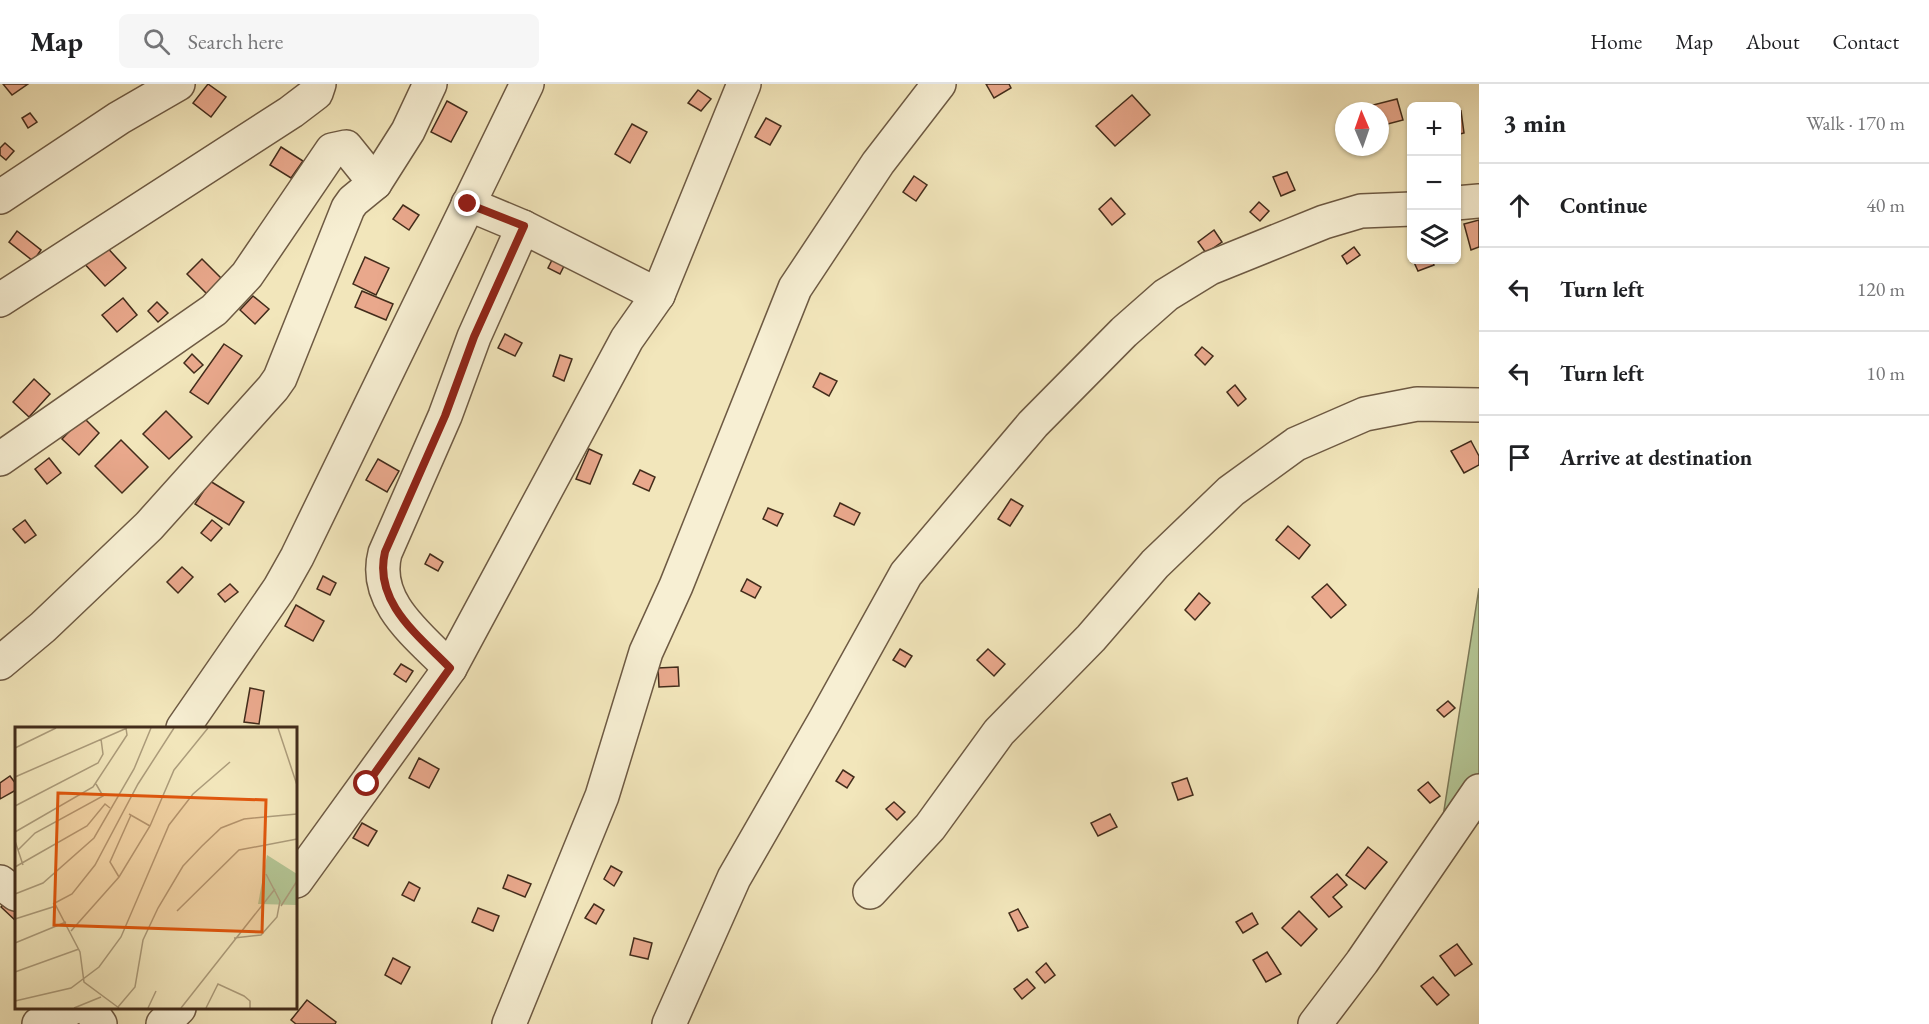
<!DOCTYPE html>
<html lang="en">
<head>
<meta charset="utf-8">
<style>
  :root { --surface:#fff; --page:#f6f6f6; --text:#202124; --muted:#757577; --line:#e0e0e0 }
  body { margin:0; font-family:"EB Garamond",serif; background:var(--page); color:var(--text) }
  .controls { position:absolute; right:18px; top:18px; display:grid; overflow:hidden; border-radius:9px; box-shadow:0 2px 4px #0004 }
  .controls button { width:54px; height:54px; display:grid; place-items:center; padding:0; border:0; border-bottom:2px solid var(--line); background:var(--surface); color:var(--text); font:30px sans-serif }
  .compass { position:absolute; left:1335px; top:18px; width:54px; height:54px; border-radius:50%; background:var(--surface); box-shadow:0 2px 4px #0004; rotate:358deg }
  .stop { position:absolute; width:18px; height:18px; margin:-14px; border:4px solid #8f2418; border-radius:50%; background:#fff }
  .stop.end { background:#8f2418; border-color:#fff; box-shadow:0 2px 6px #0008 }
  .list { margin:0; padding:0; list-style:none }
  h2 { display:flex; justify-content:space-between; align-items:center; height:78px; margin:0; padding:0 24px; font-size:26px }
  h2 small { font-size:20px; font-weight:400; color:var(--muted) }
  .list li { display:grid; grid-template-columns:39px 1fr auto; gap:18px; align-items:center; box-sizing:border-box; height:84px; padding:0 24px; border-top:2px solid var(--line) }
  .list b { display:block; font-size:22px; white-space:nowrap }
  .list em { font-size:20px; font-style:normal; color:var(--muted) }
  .icon { flex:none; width:33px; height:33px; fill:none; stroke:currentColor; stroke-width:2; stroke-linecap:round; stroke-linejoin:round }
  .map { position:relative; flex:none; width:1479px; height:940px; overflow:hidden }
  header { display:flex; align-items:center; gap:36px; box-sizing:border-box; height:84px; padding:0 30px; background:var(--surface); border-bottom:2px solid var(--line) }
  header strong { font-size:28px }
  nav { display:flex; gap:33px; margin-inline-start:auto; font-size:21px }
  .search { width:420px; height:54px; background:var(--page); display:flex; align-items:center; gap:15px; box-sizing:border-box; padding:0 21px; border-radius:9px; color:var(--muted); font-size:22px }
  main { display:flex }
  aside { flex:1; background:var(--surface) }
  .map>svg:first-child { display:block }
</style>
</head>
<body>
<header>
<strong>Map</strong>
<div class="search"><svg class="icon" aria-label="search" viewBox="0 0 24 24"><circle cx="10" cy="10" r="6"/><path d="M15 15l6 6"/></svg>Search here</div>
<nav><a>Home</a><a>Map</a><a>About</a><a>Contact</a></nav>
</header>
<main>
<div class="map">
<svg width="1479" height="940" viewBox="0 0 1479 940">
  <rect width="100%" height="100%" fill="#f2e6bb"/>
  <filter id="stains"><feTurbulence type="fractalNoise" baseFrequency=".00333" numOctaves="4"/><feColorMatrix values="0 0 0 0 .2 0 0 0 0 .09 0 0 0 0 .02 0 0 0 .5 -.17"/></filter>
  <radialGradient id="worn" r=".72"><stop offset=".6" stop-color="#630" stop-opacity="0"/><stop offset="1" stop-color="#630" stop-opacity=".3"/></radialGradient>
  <!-- green -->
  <polygon fill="#b4c695" stroke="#7b7958" stroke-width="1.5" points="1479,504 1479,739 1442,739"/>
  <!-- building -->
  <g fill="#e9a88c" stroke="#422c1b" stroke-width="1.5">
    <polygon points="3,0 28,0 12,11"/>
    <polygon points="208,0 226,13 211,33 193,19"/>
    <polygon points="986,0 1009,0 1011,4 994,14"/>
    <polygon points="698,6 711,15 701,27 688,19"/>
    <polygon points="1132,11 1150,31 1115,62 1096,42"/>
    <polygon points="1397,15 1403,36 1380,42 1380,27 1374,27 1373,21"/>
    <polygon points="447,17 467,28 451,58 431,48"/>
    <polygon points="1461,27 1464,49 1456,51 1456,28"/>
    <polygon points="30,29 37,38 28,44 22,34"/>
    <polygon points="766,34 781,42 770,61 755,53"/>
    <polygon points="632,40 647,48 630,79 615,70"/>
    <polygon points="5,59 14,67 6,76 0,71 0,64"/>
    <polygon points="281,63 303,77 291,94 270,81"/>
    <polygon points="1287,88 1295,106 1281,112 1273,93"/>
    <polygon points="914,92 927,101 916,117 903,108"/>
    <polygon points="1111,114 1125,130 1112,141 1099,125"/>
    <polygon points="1259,118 1269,127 1260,137 1250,128"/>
    <polygon points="403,121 419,131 409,146 393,135"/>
    <polygon points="1479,136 1479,163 1471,166 1464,140"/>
    <polygon points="1214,146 1222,158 1206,169 1198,158"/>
    <polygon points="17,147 41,166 33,177 9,158"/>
    <polygon points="102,158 126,184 105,202 81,176"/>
    <polygon points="1354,163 1360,171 1347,180 1342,172"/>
    <polygon points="365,173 389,184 376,211 353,200"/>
    <polygon points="553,174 565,180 560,190 548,184"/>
    <polygon points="202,175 223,196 208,211 187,190"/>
    <polygon points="1413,176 1432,176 1434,181 1418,187"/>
    <polygon points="362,207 393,220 386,236 355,223"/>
    <polygon points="253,212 269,225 255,240 240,226"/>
    <polygon points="123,214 137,231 117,248 102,231"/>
    <polygon points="157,218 168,229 158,238 148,227"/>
    <polygon points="505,250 522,259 515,272 498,264"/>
    <polygon points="224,260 242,272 208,320 190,308"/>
    <polygon points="1202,263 1213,272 1205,281 1195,271"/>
    <polygon points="192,270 203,281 194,289 184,279"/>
    <polygon points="560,271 572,275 564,297 553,292"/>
    <polygon points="820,289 837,297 829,312 813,303"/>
    <polygon points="34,295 50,310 29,333 13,318"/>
    <polygon points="1235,301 1246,315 1238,322 1227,308"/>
    <polygon points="166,327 192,353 169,375 143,350"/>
    <polygon points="83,333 99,349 79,371 62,355"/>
    <polygon points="121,356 148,383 122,409 95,382"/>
    <polygon points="1471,357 1479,372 1479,381 1464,389 1451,367"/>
    <polygon points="589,365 602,371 590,400 576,395"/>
    <polygon points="49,374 61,389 47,400 35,385"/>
    <polygon points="378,375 399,387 387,408 366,396"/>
    <polygon points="640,386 655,393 649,407 633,400"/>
    <polygon points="210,397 244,418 229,441 195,420"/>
    <polygon points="1011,415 1023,422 1010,442 998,435"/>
    <polygon points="840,419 860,429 854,441 834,432"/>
    <polygon points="768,424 783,430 777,442 763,435"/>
    <polygon points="25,436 36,451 25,459 13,445"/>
    <polygon points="212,436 222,444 211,457 201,449"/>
    <polygon points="1288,442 1310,461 1299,475 1276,456"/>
    <polygon points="430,470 443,478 438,487 425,480"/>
    <polygon points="182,483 193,493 178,509 167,498"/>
    <polygon points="323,492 336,499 330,511 317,505"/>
    <polygon points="747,495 761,503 755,514 741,507"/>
    <polygon points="230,500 238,508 225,518 218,510"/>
    <polygon points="1327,500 1346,521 1331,534 1312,513"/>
    <polygon points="1199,509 1210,519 1195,536 1185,526"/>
    <polygon points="296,521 324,537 313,557 285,542"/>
    <polygon points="900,565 912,572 905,583 893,576"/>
    <polygon points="988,565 1005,580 994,592 977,576"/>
    <polygon points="401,580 413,587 406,598 394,590"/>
    <polygon points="678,583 679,602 659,603 658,584"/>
    <polygon points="250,604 264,607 259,640 244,638"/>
    <polygon points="1448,617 1455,624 1444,633 1437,626"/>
    <polygon points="419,674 439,685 429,704 409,694"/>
    <polygon points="843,686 854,693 847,704 836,697"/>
    <polygon points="10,692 16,700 16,706 0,715 0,699"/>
    <polygon points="1187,694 1193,711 1178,716 1172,699"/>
    <polygon points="1428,698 1440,712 1430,719 1418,706"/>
    <polygon points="894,718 905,728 897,736 886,725"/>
    <polygon points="1110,730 1117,743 1098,752 1091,739"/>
    <polygon points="362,739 377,747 368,762 353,754"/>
    <polygon points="1368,763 1387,778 1365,805 1346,791"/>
    <polygon points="611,782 622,788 614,802 604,795"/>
    <polygon points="1337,790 1347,801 1333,813 1342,823 1329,833 1311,813"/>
    <polygon points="508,791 531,800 525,813 503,804"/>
    <polygon points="409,798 420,804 414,817 402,811"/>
    <polygon points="9,814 16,821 16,837 1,823"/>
    <polygon points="594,820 604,826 596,840 585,834"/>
    <polygon points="478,824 499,832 493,847 472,838"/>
    <polygon points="1018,825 1028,843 1018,847 1009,829"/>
    <polygon points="1299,827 1317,845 1301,862 1282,844"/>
    <polygon points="1252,829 1258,840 1243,849 1236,838"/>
    <polygon points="634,854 652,859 648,875 630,871"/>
    <polygon points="1457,860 1472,880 1455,892 1440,872"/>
    <polygon points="1267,868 1281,890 1266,898 1253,876"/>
    <polygon points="393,874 410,883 401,900 385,891"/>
    <polygon points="1046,879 1055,891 1045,899 1036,888"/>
    <polygon points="1433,893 1449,911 1437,921 1421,902"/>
    <polygon points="1027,895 1035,904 1022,915 1014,905"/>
    <polygon points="307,916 336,938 335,940 296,940 291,936"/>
  </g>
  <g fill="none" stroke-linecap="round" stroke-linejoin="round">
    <defs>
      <g id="minor">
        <polyline points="0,113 119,34 178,0"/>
        <polyline points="1456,119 1479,117"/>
        <polyline points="468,120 523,143 658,211"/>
        <polyline points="0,216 291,28 316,9 319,0"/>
        <polyline points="0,375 214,226 247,191 332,66 346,63 375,99"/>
        <polyline points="0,579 43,543 149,442 273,304 280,294 348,124 353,117 375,99 408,47 430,0"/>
        <path d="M450 584C419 552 372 518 385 469L445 332 474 253 523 143"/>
        <polyline points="183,644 279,505 297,473 527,0"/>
        <polyline points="296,797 450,584 627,255 658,211 744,0"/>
        <polyline points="0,798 16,810"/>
        <polyline points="870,808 930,743 999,648 1091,554 1155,480 1231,407 1296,360 1365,330 1417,320 1479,321"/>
        <polyline points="89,924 100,940"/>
        <polyline points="39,940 72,924"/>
        <polyline points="163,940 179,924"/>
        <polyline points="509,940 602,712 646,568 676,502 795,204 878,79 939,0"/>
        <polyline points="669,940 734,794 825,636 906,490 1033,340 1124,248 1166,211 1210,184 1324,138 1361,127 1412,125"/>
        <polyline points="1315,940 1362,878 1479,707"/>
      </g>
    </defs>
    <!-- minor casing -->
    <use href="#minor" stroke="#6e5a43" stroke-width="36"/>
    <!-- minor -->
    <use href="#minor" stroke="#f7efd3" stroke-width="33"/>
  </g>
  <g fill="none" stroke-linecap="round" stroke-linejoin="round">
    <!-- route -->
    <path stroke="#8f2418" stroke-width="8" d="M367 700 450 584C419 552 373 518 385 468L445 332 474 253 524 142 468 120"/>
  </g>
  <!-- overview -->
  <g transform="translate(15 643)">
    <rect width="282" height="282" fill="#f2e6bb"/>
    <path d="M252 128 282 147V178L243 177Z" fill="#b4c695"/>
    <path fill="none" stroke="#ac9c7b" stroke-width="1.5" d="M263 1 282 58M0 21 41 1M0 50 112 1M0 79 83 36 88 27 86 12M114 87 135 99M0 105 78 60 112 8 111 1M0 114 8 138M3 123 20 106 88 69 81 57M0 140 72 99 90 77 95 81M104 150 95 135 116 88M0 167 28 156 79 111 119 42 136 1M38 177 57 167 80 138 123 57 159 1M266 179 282 154M162 184 224 123 282 112M0 192 41 179 65 225 69 255 104 281M56 204 104 150 135 99 159 43 193 1M219 211 246 208 262 190 265 174 251 147M0 216 51 195M0 245 64 222M0 274 56 261 84 240 106 210 154 98 178 67 215 35M103 280 120 260 128 213 143 181 168 139 187 119 206 101 229 92 282 87M59 281 86 270M133 281 141 264M166 281 260 162M191 281 203 257 229 269 235 274V281"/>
    <path fill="#e0570d" fill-opacity="0.15" stroke="#e0570d" stroke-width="3" d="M43 66 251 73 247 205 39 198Z"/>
    <rect width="282" height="282" fill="none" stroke="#422c1b" stroke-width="3"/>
  </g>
  <rect width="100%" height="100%" filter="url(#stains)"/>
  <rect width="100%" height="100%" fill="url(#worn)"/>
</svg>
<div class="controls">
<button>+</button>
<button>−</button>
<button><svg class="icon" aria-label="layers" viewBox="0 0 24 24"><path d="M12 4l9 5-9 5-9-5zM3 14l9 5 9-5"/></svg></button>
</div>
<svg class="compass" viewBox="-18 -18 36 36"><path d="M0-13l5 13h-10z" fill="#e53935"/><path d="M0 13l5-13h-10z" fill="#757577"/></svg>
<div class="stop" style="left:367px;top:700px"></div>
<div class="stop end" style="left:468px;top:120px"></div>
</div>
<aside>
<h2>3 min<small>Walk · 170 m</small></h2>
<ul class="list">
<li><svg class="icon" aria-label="ahead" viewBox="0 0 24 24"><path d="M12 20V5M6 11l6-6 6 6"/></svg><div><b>Continue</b></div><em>40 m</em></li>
<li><svg class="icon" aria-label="left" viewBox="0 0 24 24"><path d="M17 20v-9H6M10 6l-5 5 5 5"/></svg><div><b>Turn left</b></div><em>120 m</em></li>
<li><svg class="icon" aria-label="left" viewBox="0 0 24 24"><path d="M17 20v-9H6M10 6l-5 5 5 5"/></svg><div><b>Turn left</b></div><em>10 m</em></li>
<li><svg class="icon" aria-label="arrive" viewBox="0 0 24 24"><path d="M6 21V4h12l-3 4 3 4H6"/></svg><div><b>Arrive at destination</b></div></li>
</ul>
</aside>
</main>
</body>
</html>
